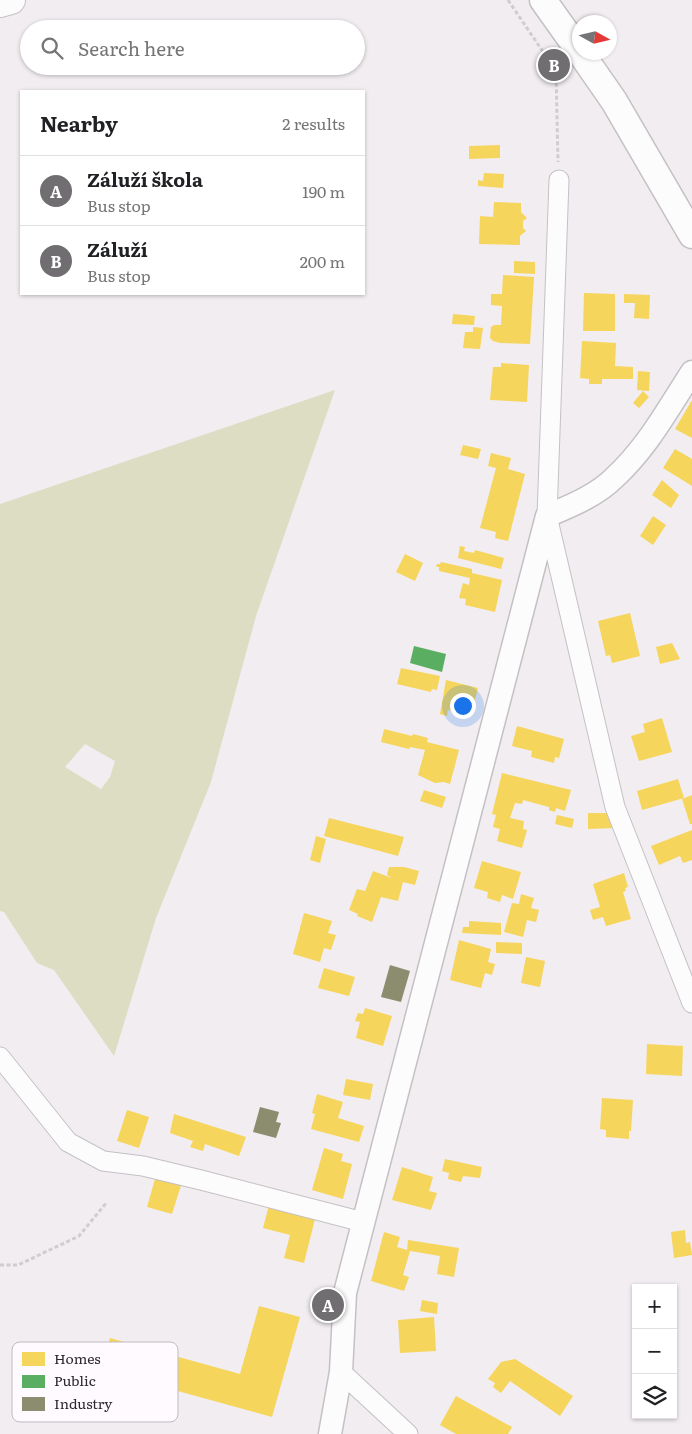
<!DOCTYPE html>
<html lang="en">
<head>
<meta charset="utf-8">
<style>
  :root { --surface:#fff; --page:#f6f6f6; --text:#202124; --muted:#757577; --line:#e0e0e0; --accent:#716e71 }
  body { margin:0; font-family:Literata,serif; background:var(--page); color:var(--text) }
  .controls { position:absolute; right:15px; bottom:15px; display:grid; overflow:hidden; border-radius:0px; box-shadow:0 1px 4px #0004 }
  .controls button { width:45px; height:45px; display:grid; place-items:center; padding:0; border:0; border-bottom:1px solid var(--line); background:var(--surface); color:var(--text); font:25px sans-serif }
  .compass { position:absolute; left:572px; top:15px; width:45px; height:45px; border-radius:50%; background:var(--surface); box-shadow:0 1px 4px #0004; rotate:98deg }
  .you { position:absolute; left:462px; top:705px; width:18px; height:18px; margin:-12px; border:4px solid #fff; border-radius:50%; background:#1a73e8; box-shadow:0 0 0 8px #1a73e833 }
  .badge { display:grid; place-items:center; width:32px; height:32px; border-radius:50%; background:var(--accent); color:#fff; font-size:16px; font-weight:700 }
  .pin { position:absolute; translate:-50% -50%; border:2px solid #fff; box-shadow:0 1px 5px #0006 }
  .list { margin:0; padding:0; list-style:none }
  h2 { display:flex; justify-content:space-between; align-items:center; height:65px; margin:0; padding:0 20px; font-size:21px }
  h2 small { font-size:16px; font-weight:400; color:var(--muted) }
  .list li { display:grid; grid-template-columns:32px 1fr auto; gap:15px; align-items:center; box-sizing:border-box; height:70px; padding:0 20px; border-top:1px solid var(--line) }
  .list b { display:block; font-size:19px; white-space:nowrap }
  .list p { margin:0; font-size:16px; white-space:nowrap; color:var(--muted) }
  .list em { font-size:16px; font-style:normal; color:var(--muted) }
  .icon { flex:none; width:28px; height:28px; fill:none; stroke:currentColor; stroke-width:2; stroke-linecap:round; stroke-linejoin:round }
  .map { position:relative; flex:none; width:692px; height:1434px; overflow:hidden }
  .search { position:absolute; background:var(--surface); box-shadow:0 1px 4px #0004; left:20px; top:20px; width:345px; height:55px; display:flex; align-items:center; gap:12px; box-sizing:border-box; padding:0 18px; border-radius:28px; color:var(--muted); font-size:19px }
  .panel { position:absolute; background:var(--surface); box-shadow:0 1px 4px #0004; left:20px; top:90px; width:345px; height:205px; border-radius:0px }
  .map>svg:first-child { display:block }
</style>
</head>
<body>
<div class="map">
<svg width="692" height="1434" viewBox="0 0 692 1434">
  <rect width="100%" height="100%" fill="#f1edf1"/>
  <!-- green -->
  <path fill="#ddddc3" fill-rule="evenodd" d="M335 390 256 616 211 782 156 918 114 1056 54 970 37 963 4 912 0 911V504ZM85 744 115 761 110 777 101 789 65 767Z"/>
  <!-- homes -->
  <g fill="#f6d55c">
    <polygon points="500,145 500,158 469,159 469,146"/>
    <polygon points="484,173 504,174 503,188 478,186 478,180 483,181"/>
    <polygon points="494,202 521,203 521,212 527,218 523,221 523,228 526,231 520,236 520,245 479,244 480,216 493,217"/>
    <polygon points="514,261 535,262 535,274 514,273"/>
    <polygon points="503,275 534,277 530,344 500,343 493,341 490,338 491,327 494,325 501,325 502,306 491,305 491,294 502,294"/>
    <polygon points="584,293 615,294 615,331 583,331"/>
    <polygon points="624,294 650,295 649,319 634,318 635,303 624,303"/>
    <polygon points="453,314 475,316 474,325 452,324"/>
    <polygon points="473,327 483,328 480,349 463,348 465,332 473,332"/>
    <polygon points="582,341 616,343 615,366 633,367 633,379 602,379 602,384 589,384 589,379 580,378"/>
    <polygon points="501,363 529,365 527,402 490,400 493,367 501,367"/>
    <polygon points="638,371 650,372 649,391 637,390"/>
    <polygon points="643,391 649,397 639,408 633,403"/>
    <polygon points="692,400 692,438 675,429"/>
    <polygon points="463,445 481,449 478,459 460,455"/>
    <polygon points="675,449 692,459 692,486 663,468"/>
    <polygon points="491,453 511,458 508,469 525,474 508,541 495,538 496,532 480,528 496,468 488,466"/>
    <polygon points="662,480 679,495 671,508 652,495"/>
    <polygon points="653,516 666,525 653,545 640,536"/>
    <polygon points="460,546 465,547 464,551 474,553 475,550 504,558 501,569 458,558"/>
    <polygon points="405,554 423,563 415,581 396,572"/>
    <polygon points="441,562 472,569 472,573 502,580 495,612 465,605 466,599 459,598 463,583 469,585 470,578 439,571 439,567 436,567 437,564 440,564"/>
    <polygon points="630,613 640,656 612,663 610,655 606,656 598,621"/>
    <polygon points="672,643 680,659 660,664 656,647"/>
    <polygon points="401,668 440,676 437,690 432,689 431,692 397,684"/>
    <polygon points="446,680 478,688 471,715 448,710 447,716 440,714"/>
    <polygon points="662,718 672,752 639,761 631,736 645,732 643,724"/>
    <polygon points="517,726 564,739 559,758 555,757 554,763 531,757 532,751 512,746"/>
    <polygon points="384,729 412,736 413,734 428,738 427,742 459,750 450,784 444,782 435,783 418,775 425,750 410,747 409,749 381,742"/>
    <polygon points="502,773 571,790 565,811 556,808 555,812 549,810 549,807 523,800 522,804 515,803 510,818 524,821 523,829 527,830 522,848 497,841 500,829 493,827 496,815 492,814"/>
    <polygon points="678,779 684,798 642,810 637,791"/>
    <polygon points="424,790 446,797 442,808 420,801"/>
    <polygon points="692,795 692,824 690,824 682,799"/>
    <polygon points="588,813 611,813 615,828 588,829"/>
    <polygon points="557,815 574,819 572,828 555,824"/>
    <polygon points="329,818 404,837 398,856 324,836"/>
    <polygon points="692,830 692,860 683,863 680,856 659,865 651,846"/>
    <polygon points="316,836 326,839 320,863 310,860"/>
    <polygon points="482,861 521,872 513,899 502,895 500,902 487,898 488,892 474,888"/>
    <polygon points="389,867 404,867 419,871 415,885 403,882 398,901 381,897 372,922 357,916 358,914 349,910 357,889 365,891 373,871 392,878 387,875"/>
    <polygon points="624,873 628,887 625,888 626,891 623,892 631,919 606,926 603,917 593,920 590,910 600,907 593,884"/>
    <polygon points="521,894 534,898 531,908 539,910 536,922 527,920 523,937 504,932 512,903 519,904"/>
    <polygon points="304,913 332,921 328,933 336,935 331,950 324,948 320,962 293,954"/>
    <polygon points="469,921 501,923 501,935 462,933 463,927 469,927"/>
    <polygon points="459,940 491,949 488,962 495,964 492,975 485,973 481,988 450,980"/>
    <polygon points="496,942 522,943 522,954 496,953"/>
    <polygon points="526,957 545,961 540,987 521,983"/>
    <polygon points="324,968 355,977 349,996 318,988"/>
    <polygon points="365,1008 392,1016 383,1046 356,1038 360,1022 355,1021 358,1013 363,1014"/>
    <polygon points="647,1044 683,1046 682,1076 646,1074"/>
    <polygon points="346,1079 373,1084 370,1100 343,1095"/>
    <polygon points="317,1094 343,1102 338,1118 364,1126 359,1142 311,1129 315,1114 312,1113"/>
    <polygon points="602,1098 633,1100 631,1131 629,1131 629,1139 606,1137 606,1130 600,1129"/>
    <polygon points="127,1110 149,1117 139,1148 117,1141"/>
    <polygon points="174,1114 246,1137 239,1156 205,1144 203,1151 190,1147 193,1141 170,1133"/>
    <polygon points="324,1148 343,1154 341,1161 352,1164 343,1199 312,1190"/>
    <polygon points="445,1159 482,1167 480,1178 463,1176 461,1182 448,1179 449,1173 442,1171"/>
    <polygon points="402,1167 433,1177 429,1191 437,1193 431,1210 392,1200"/>
    <polygon points="157,1172 183,1179 172,1214 147,1207"/>
    <polygon points="269,1205 315,1219 304,1263 284,1258 290,1235 263,1228"/>
    <polygon points="685,1230 686,1243 690,1242 692,1255 674,1258 671,1232"/>
    <polygon points="384,1232 400,1237 397,1247 407,1250 408,1240 459,1248 454,1277 437,1274 440,1256 410,1251 403,1275 409,1277 404,1291 371,1281"/>
    <polygon points="422,1300 438,1303 437,1314 420,1311"/>
    <polygon points="259,1306 300,1317 272,1417 101,1370 103,1361 98,1359 102,1347 107,1348 110,1338 240,1374"/>
    <polygon points="434,1317 436,1351 400,1353 398,1320"/>
    <polygon points="515,1359 573,1396 560,1416 510,1381 501,1393 493,1387 495,1383 488,1379 501,1362"/>
    <polygon points="456,1396 512,1427 508,1434 456,1434 440,1425"/>
  </g>
  <!-- public -->
  <polygon fill="#5aae61" points="414,646 446,654 442,672 410,663"/>
  <!-- industry -->
  <g fill="#8c8c6e">
    <polygon points="390,965 410,971 401,1002 381,997"/>
    <polygon points="260,1107 279,1112 276,1122 281,1123 276,1138 253,1132"/>
  </g>
  <g fill="none" stroke-linecap="round" stroke-linejoin="round">
    <defs>
      <g id="minor">
        <polyline points="559,180 547,516 615,807 692,1003"/>
        <polyline points="0,1057 68,1142 103,1161 143,1166 201,1180 363,1222"/>
        <polyline points="341,1372 408,1434"/>
      </g>
      <path id="tertiary" d="M330 1434 341 1372 345 1293 547 516C570 506 596 496 614 478 647 448 668 409 692 372"/>
      <g id="secondary">
        <polyline points="543,0 580,52"/>
        <polyline points="580,52 614,101 692,235"/>
      </g>
      <polyline id="motorway" points="0,3 11,0"/>
    </defs>
    <!-- minor casing -->
    <use href="#minor" stroke="#c4c1c4" stroke-width="21"/>
    <!-- tertiary casing -->
    <use href="#tertiary" stroke="#c4c1c4" stroke-width="25"/>
    <!-- secondary casing -->
    <use href="#secondary" stroke="#c4c1c4" stroke-width="29"/>
    <!-- motorway casing -->
    <use href="#motorway" stroke="#c4c1c4" stroke-width="30"/>
    <!-- path -->
    <g stroke="#cfcdcf" stroke-width="3" stroke-dasharray="4 2.5" stroke-linecap="butt">
      <polyline points="508,0 556,71 558,162"/>
      <polyline points="0,1265 18,1265 79,1236 107,1202"/>
    </g>
    <!-- minor -->
    <use href="#minor" stroke="#fdfcfd" stroke-width="19"/>
    <!-- tertiary -->
    <use href="#tertiary" stroke="#fdfcfd" stroke-width="22"/>
    <!-- secondary -->
    <use href="#secondary" stroke="#fdfcfd" stroke-width="26"/>
    <!-- motorway -->
    <use href="#motorway" stroke="#fdfcfd" stroke-width="28"/>
  </g>
  <!-- legend -->
  <rect x="12" y="1342" width="166" height="80" rx="8" fill="#fefaff" stroke="#bfbbc0" stroke-width="1"/>
  <rect x="22" y="1352" width="23" height="14" fill="#f6d55c"/>
  <rect x="22" y="1375" width="23" height="13" fill="#5aae61"/>
  <rect x="22" y="1397" width="23" height="14" fill="#8c8c6e"/>
  <g font-size="14" fill="#2c292c">
    <text x="54" y="1364">Homes</text>
    <text x="54" y="1386">Public</text>
    <text x="54" y="1409">Industry</text>
  </g>
</svg>
<div class="controls">
<button>+</button>
<button>−</button>
<button><svg class="icon" aria-label="layers" viewBox="0 0 24 24"><path d="M12 4l9 5-9 5-9-5zM3 14l9 5 9-5"/></svg></button>
</div>
<svg class="compass" viewBox="-18 -18 36 36"><path d="M0-13l5 13h-10z" fill="#e53935"/><path d="M0 13l5-13h-10z" fill="#757577"/></svg>
<div class="you"></div>
<div class="pin badge" style="left:328px;top:1305px">A</div>
<div class="pin badge" style="left:554px;top:65px">B</div>
<div class="search"><svg class="icon" aria-label="search" viewBox="0 0 24 24"><circle cx="10" cy="10" r="6"/><path d="M15 15l6 6"/></svg>Search here</div>
<section class="panel">
<h2>Nearby<small>2 results</small></h2>
<ul class="list">
<li><span class="badge">A</span><div><b>Záluží škola</b><p>Bus stop</p></div><em>190 m</em></li>
<li><span class="badge">B</span><div><b>Záluží</b><p>Bus stop</p></div><em>200 m</em></li>
</ul>
</section>
</div>
</body>
</html>
